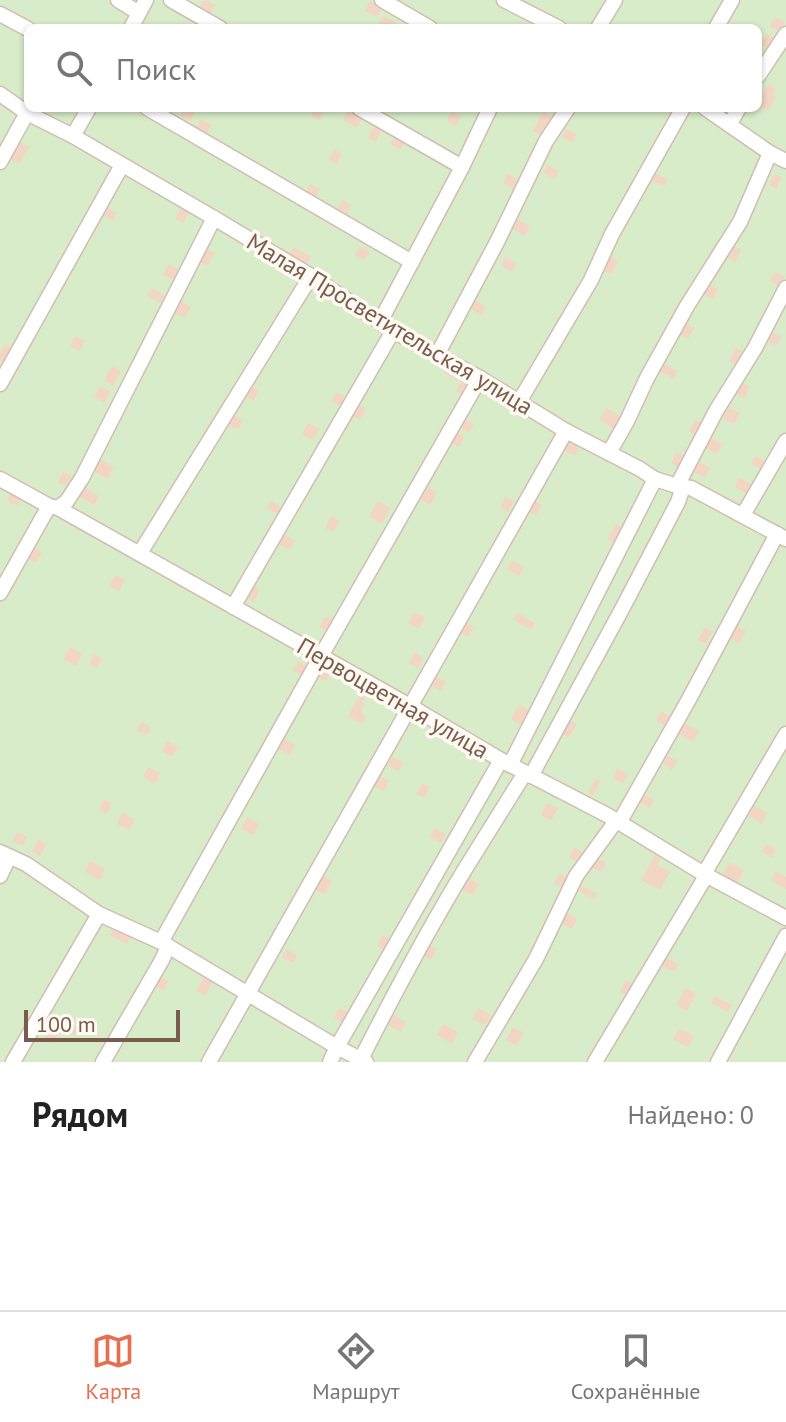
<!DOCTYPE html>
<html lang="ru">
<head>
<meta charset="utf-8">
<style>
  :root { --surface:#fff; --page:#f2f2f2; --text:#222; --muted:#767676; --line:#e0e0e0; --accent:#e76f51 }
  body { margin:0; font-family:"PT Sans",sans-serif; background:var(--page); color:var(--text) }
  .scale { position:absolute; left:24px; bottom:20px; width:156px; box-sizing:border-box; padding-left:8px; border:4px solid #7a5c4d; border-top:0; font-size:22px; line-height:28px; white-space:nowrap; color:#7a5c4d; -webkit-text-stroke:6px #fffaf3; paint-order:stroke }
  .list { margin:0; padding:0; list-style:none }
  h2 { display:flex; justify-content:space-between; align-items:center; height:104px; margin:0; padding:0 32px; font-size:34px }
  h2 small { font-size:26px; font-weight:400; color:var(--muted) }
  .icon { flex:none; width:44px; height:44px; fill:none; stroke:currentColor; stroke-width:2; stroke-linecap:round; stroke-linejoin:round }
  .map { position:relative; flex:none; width:786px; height:1062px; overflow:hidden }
  .search { position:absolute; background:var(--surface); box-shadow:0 2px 6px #0004; left:24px; right:24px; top:24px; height:88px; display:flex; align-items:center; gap:20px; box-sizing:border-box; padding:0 28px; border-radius:12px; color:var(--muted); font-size:30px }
  .sheet { height:248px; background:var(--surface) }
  nav { display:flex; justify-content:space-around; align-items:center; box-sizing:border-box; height:112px; border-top:2px solid var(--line); background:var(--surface); font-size:22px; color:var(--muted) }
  nav a { display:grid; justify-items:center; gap:4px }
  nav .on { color:var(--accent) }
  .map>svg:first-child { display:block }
</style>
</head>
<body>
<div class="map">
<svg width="786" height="1062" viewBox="0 0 786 1062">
  <rect width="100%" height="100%" fill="#fdf6ec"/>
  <!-- green -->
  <path fill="#d8ecc9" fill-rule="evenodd" d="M0 0H786V1062H0ZM28 28H758V108H28Z"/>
  <!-- building -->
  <g fill="#f3d5c3">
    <polygon points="204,0 215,5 210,14 199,8"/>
    <polygon points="370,1 382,8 377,17 365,11"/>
    <polygon points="383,16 398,24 396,28 385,28 378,25"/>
    <polygon points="775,17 785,22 780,31 770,26"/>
    <polygon points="767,34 775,38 769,49 761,45"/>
    <polygon points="769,84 776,89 773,95 776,97 768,111 758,105 758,103"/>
    <polygon points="184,108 195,112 191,121 180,115"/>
    <polygon points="315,108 326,108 320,120 311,116"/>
    <polygon points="349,109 363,116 357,128 343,120"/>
    <polygon points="452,111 461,116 456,126 447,121"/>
    <polygon points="543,111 556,118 545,138 533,131"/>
    <polygon points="201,119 212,125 207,133 196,127"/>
    <polygon points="373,127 381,131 376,142 368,138"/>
    <polygon points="566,129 577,134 572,142 562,137"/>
    <polygon points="394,137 405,143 401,150 390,144"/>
    <polygon points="19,142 29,147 19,164 10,159"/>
    <polygon points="334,149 342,154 337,164 329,159"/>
    <polygon points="548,165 559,171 554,179 543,173"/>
    <polygon points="655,173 668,180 664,186 651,180"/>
    <polygon points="508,174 517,179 513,188 503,183"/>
    <polygon points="774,174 782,178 776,189 769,185"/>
    <polygon points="310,184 320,189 316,197 306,192"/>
    <polygon points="342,200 351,205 347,214 337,209"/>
    <polygon points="106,207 117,213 113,221 102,215"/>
    <polygon points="181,208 189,212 183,223 175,218"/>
    <polygon points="518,220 530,226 525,236 513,229"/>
    <polygon points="732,245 741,250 735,262 726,257"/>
    <polygon points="360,246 370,251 365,260 355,255"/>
    <polygon points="293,247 311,257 307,264 289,255"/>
    <polygon points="206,249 215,253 207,266 199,262"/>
    <polygon points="610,256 618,261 611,274 602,270"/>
    <polygon points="505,257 516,263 512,272 501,265"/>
    <polygon points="169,264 180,271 174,280 163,274"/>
    <polygon points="775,272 785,277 780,287 770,281"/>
    <polygon points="708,284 718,289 713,299 703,294"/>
    <polygon points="151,288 164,295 160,303 147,295"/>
    <polygon points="474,300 486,307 482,315 470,308"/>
    <polygon points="181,301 191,307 185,318 174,313"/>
    <polygon points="684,323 694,328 688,339 679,334"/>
    <polygon points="772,332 781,337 776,346 767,341"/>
    <polygon points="75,336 85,341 80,351 70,346"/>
    <polygon points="5,344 15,350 7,364 0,360 0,353"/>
    <polygon points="736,348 744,353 737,365 729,361"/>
    <polygon points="448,363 463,372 458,381 443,372"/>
    <polygon points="664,364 678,371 674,379 660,371"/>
    <polygon points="112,366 121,371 113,386 104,381"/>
    <polygon points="463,378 472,383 465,396 456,391"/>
    <polygon points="742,383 750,387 744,399 736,394"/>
    <polygon points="100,386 111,392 105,403 94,397"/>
    <polygon points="251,386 259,391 253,401 245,396"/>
    <polygon points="336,392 347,398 342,407 332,401"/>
    <polygon points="356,404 366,409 360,420 350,414"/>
    <polygon points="606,408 622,417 615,429 599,420"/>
    <polygon points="729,408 740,413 734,424 723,418"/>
    <polygon points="234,415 243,420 238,430 228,425"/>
    <polygon points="462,418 474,424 469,433 458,426"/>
    <polygon points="695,420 702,423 695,435 689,431"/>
    <polygon points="308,423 320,429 313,440 302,434"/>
    <polygon points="455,431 465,437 459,447 449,441"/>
    <polygon points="710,437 722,444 717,454 705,448"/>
    <polygon points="569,442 579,448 575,456 564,450"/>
    <polygon points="677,452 685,457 679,467 671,463"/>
    <polygon points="755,456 765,461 761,469 751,464"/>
    <polygon points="99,459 114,467 108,479 92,470"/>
    <polygon points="699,462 710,468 705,478 694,472"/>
    <polygon points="63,472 72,476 66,486 58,482"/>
    <polygon points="739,478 753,485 748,494 735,487"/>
    <polygon points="84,487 99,496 94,505 79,496"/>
    <polygon points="428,487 437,493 430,505 421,500"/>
    <polygon points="12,490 30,499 28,504 21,500 18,506 7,501"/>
    <polygon points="506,497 514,501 508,512 500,508"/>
    <polygon points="533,500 542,505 536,516 527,511"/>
    <polygon points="271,501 283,508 279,515 267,508"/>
    <polygon points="378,501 390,508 382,524 369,517"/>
    <polygon points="331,516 340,521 333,532 325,528"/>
    <polygon points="616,524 623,528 615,543 607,539"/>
    <polygon points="284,535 295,541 289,550 278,544"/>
    <polygon points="31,546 42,552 36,562 25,557"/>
    <polygon points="512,560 524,567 519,576 507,569"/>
    <polygon points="115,575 125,580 119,591 109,586"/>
    <polygon points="250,584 260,590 253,602 243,596"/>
    <polygon points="414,612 425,618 419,629 408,623"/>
    <polygon points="518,613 535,623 531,630 514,620"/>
    <polygon points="325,617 337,623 331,634 319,627"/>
    <polygon points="465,621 474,627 468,637 459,632"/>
    <polygon points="705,627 713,631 706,644 698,640"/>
    <polygon points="737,627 746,631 739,643 731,638"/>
    <polygon points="70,647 82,654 76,666 63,659"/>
    <polygon points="414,653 424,658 418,668 409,663"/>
    <polygon points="94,654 102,658 97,668 89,664"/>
    <polygon points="298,661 308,666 303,675 293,670"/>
    <polygon points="323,664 333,669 326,681 317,676"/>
    <polygon points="435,676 446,682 441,691 430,685"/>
    <polygon points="364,687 377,694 375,698 367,694 362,702 365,704 360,712 366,715 362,724 348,716"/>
    <polygon points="519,705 532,712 524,726 511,719"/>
    <polygon points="661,711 670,716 664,726 656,721"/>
    <polygon points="567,719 577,724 569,737 560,732"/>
    <polygon points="141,722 151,727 147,735 137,730"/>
    <polygon points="684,723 699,731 693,742 678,733"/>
    <polygon points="283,738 295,745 290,755 277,748"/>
    <polygon points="167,741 178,747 173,757 162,751"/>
    <polygon points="668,756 677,761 672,770 663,764"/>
    <polygon points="392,757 403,762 398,771 388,766"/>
    <polygon points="148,767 160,773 155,784 143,777"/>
    <polygon points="618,769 628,774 623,784 613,778"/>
    <polygon points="380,776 389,781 384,791 374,786"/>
    <polygon points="596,778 601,781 593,796 588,792"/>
    <polygon points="422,783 430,787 424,798 416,794"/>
    <polygon points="642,793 654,800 650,808 637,801"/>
    <polygon points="104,799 112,803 107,814 99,810"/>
    <polygon points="547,803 558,808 551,821 541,815"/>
    <polygon points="754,806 767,813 762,824 749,816"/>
    <polygon points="122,812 135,819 129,830 117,824"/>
    <polygon points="247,817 259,824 253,835 241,829"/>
    <polygon points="434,828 446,834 441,843 430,837"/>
    <polygon points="17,832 27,837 22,846 12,841"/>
    <polygon points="38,839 46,844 40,856 32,852"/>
    <polygon points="767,844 776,850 772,858 762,852"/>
    <polygon points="574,847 582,852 577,862 569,857"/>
    <polygon points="655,855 661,858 657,865 670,872 660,890 641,880"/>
    <polygon points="596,858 606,863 601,872 591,867"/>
    <polygon points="90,861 105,869 100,880 85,872"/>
    <polygon points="729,862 744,870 737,884 722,875"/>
    <polygon points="776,871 786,877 786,889 771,880"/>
    <polygon points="560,873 568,877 563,888 554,884"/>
    <polygon points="321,875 332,881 325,894 314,889"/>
    <polygon points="467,878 479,884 473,895 461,889"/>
    <polygon points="582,886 597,894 594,899 579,891"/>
    <polygon points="566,913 577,919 572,929 561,923"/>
    <polygon points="116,925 132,933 127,944 110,936"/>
    <polygon points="382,935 393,940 387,952 377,946"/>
    <polygon points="428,944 437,949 431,960 422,955"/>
    <polygon points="286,949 297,955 293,963 282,957"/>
    <polygon points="665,957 679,964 674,972 660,965"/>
    <polygon points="205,975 214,980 205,996 196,991"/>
    <polygon points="160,977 169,981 164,991 155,986"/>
    <polygon points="626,980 635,985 629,997 620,992"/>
    <polygon points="685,988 696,994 687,1011 677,1005"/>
    <polygon points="714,996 732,1005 728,1012 711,1003"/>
    <polygon points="339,1008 352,1015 347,1024 334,1018"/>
    <polygon points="478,1008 491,1015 485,1025 472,1019"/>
    <polygon points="392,1014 406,1022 401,1032 387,1024"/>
    <polygon points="69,1023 79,1028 75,1036 65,1031"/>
    <polygon points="443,1024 458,1032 452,1044 437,1035"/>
    <polygon points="513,1027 524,1033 517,1046 506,1040"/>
    <polygon points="679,1029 694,1036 688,1047 673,1039"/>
    <polygon points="49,1030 58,1034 52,1044 44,1040"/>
  </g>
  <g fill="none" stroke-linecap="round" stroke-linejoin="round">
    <defs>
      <g id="minor">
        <polyline points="118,0 139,13"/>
        <polyline points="171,0 220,28"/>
        <polyline points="382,0 430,28"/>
        <polyline points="504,0 559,28"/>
        <polyline points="0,14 28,29"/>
        <polyline points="131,28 146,0"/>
        <polyline points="598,28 615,0"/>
        <polyline points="716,28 732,0"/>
        <polyline points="758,76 786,34"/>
        <polyline points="0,94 27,113 73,136 214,218 311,276 393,331 480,378 566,431 640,469 655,479 677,486 691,488 786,539"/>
        <polyline points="147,108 412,262"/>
        <polyline points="359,108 462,167"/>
        <polyline points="705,108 770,153 786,161"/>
        <polyline points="729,125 739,108"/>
        <polyline points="73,136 89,108"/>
        <polyline points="0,162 27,113"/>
        <polyline points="380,322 462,167 490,108"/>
        <polyline points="437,355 497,242 546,141 568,108"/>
        <polyline points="0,384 122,165"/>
        <polyline points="519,402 591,280 612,234 683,108"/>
        <polyline points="609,453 627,421 647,378 687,306 740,222 770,153"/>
        <polyline points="0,479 49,506 58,508 410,706 501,760 607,815 704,874 786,918"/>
        <polyline points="677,486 716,411 755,348 786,288"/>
        <polyline points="58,508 67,501 82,478 214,218"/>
        <polyline points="743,515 786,441"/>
        <polyline points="140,553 311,276"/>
        <polyline points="0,593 49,506"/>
        <polyline points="233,607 393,331"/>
        <polyline points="510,765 655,479"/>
        <polyline points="531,776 621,611 678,502 683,487"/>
        <polyline points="619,823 688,701 777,534"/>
        <polyline points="0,852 26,864 99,914 161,942 337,1047 366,1062"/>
        <polyline points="704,874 786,734"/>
        <polyline points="0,876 9,857"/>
        <polyline points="161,942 321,656 480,378"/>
        <path d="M361 1059C394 994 428 929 467 866 486 835 506 804 525 773"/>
        <polyline points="13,1062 99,914"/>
        <polyline points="103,1062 162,960 168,946"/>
        <polyline points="209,1062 566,431"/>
        <polyline points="330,1062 337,1047 501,760"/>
        <polyline points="475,1062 536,959 576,876 616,821"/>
        <polyline points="595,1062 706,876"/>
        <polyline points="718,1062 786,936"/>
      </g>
    </defs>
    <!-- minor casing -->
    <use href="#minor" stroke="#d1beb0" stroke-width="17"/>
    <!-- minor -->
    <use href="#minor" stroke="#fff" stroke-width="14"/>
  </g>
  <g text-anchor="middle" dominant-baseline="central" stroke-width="7" stroke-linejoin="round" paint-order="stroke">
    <!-- street labels -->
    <g font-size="24" fill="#7a5c4d" stroke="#fffaf3">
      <text transform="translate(390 324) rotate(31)">Малая Просветительская улица</text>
      <text transform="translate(393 698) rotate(30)">Первоцветная улица</text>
    </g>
  </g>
</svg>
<div class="scale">100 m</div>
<div class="search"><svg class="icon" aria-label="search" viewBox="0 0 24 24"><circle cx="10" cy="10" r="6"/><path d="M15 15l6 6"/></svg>Поиск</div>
</div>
<section class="sheet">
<h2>Рядом<small>Найдено: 0</small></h2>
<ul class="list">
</ul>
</section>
<nav>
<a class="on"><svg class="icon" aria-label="map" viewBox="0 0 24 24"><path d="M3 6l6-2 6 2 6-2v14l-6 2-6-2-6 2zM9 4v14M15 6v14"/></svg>Карта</a>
<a><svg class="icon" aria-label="directions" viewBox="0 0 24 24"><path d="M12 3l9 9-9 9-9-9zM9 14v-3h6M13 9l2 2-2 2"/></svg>Маршрут</a>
<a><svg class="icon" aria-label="saved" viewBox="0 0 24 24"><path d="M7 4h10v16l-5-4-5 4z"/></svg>Сохранённые</a>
</nav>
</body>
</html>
